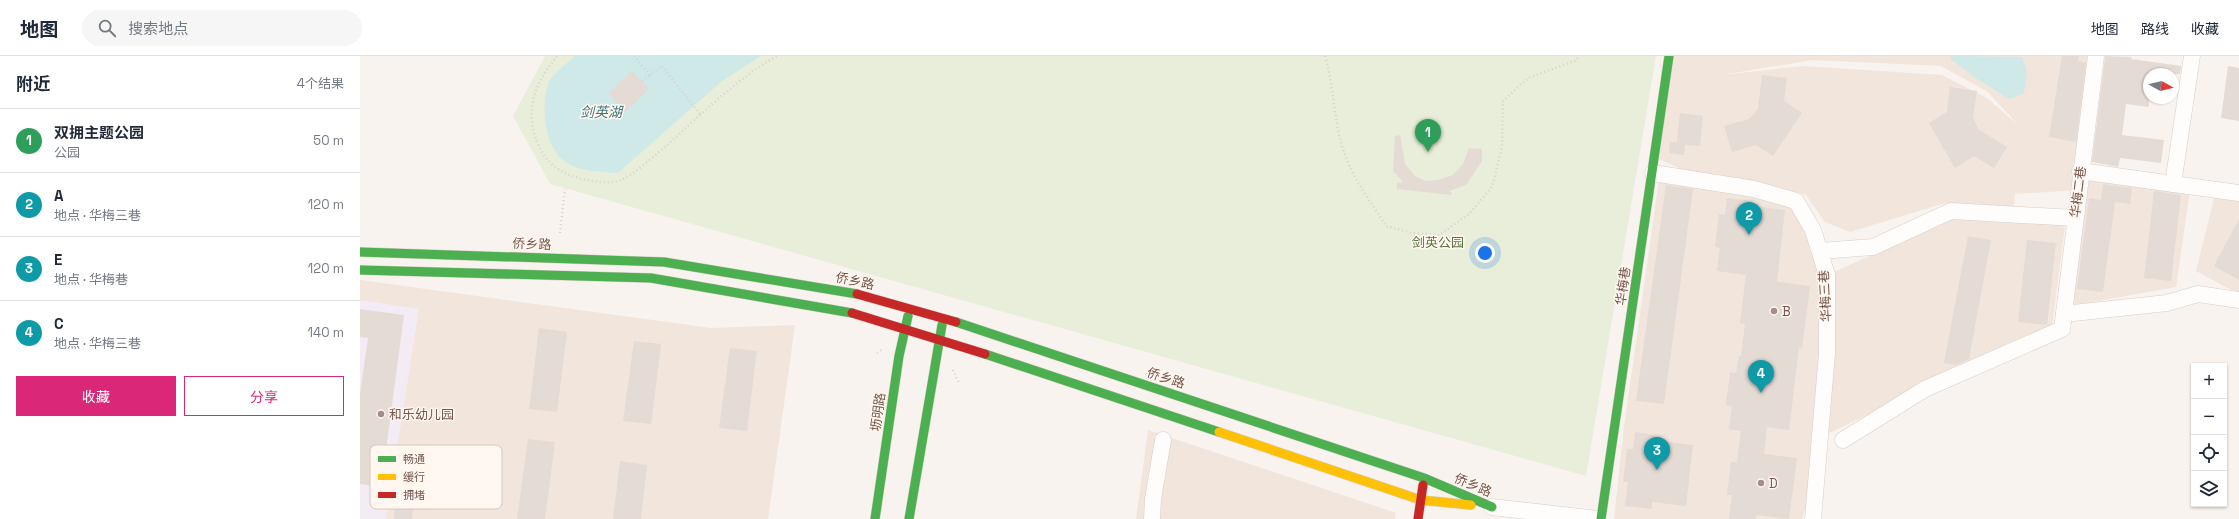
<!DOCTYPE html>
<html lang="zh">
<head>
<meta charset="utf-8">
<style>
  :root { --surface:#fff; --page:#f6f6f7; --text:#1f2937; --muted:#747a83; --line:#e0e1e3; --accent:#db2777 }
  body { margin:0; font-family:"Space Grotesk","Noto Sans SC",sans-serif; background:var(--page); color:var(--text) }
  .controls { position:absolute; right:12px; bottom:12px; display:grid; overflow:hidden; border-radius:0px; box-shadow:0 1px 3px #0004 }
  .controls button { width:36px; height:36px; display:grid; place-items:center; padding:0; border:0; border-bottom:1px solid var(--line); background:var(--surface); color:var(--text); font:20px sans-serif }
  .compass { position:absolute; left:1783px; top:12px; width:36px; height:36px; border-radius:50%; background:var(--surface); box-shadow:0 1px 3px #0004; rotate:98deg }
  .you { position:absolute; left:1125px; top:197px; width:14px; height:14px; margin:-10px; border:3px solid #fff; border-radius:50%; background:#1a73e8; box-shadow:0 0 0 6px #1a73e833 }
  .badge { display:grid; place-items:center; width:26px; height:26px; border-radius:50%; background:var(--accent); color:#fff; font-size:13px; font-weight:700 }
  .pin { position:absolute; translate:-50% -33px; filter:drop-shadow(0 1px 2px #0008) }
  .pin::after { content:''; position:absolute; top:21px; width:14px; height:12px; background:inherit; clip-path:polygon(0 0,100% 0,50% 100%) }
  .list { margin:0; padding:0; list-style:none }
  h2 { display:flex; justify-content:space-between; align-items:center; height:52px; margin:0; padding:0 16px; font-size:17px }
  h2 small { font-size:13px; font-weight:400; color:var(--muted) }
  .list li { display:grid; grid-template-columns:26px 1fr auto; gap:12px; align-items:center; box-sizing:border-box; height:64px; padding:0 16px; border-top:1px solid var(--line) }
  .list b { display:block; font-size:15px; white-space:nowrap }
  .list p { margin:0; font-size:13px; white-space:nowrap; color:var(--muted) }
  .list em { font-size:13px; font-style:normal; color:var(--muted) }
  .actions { display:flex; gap:8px; padding:12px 16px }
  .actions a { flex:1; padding:9px 0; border:1px solid var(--accent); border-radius:0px; text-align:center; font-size:14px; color:var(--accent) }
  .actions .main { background:var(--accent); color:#fff }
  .icon { flex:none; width:22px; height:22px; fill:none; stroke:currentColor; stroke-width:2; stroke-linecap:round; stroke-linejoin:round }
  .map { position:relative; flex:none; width:1879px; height:463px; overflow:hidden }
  header { display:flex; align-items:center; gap:24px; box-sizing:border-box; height:56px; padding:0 20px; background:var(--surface); border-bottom:1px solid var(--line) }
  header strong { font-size:19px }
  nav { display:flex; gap:22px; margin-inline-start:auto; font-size:14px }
  .search { width:280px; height:36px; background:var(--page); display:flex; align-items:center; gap:10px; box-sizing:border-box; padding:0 14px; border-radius:22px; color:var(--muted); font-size:15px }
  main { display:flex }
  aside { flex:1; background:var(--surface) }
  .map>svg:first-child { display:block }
</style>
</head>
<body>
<header>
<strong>地图</strong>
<div class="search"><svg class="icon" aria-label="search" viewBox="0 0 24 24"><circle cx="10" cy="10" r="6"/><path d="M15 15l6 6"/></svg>搜索地点</div>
<nav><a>地图</a><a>路线</a><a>收藏</a></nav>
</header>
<main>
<aside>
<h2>附近<small>4个结果</small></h2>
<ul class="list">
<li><span class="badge" style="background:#2e9e5b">1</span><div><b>双拥主题公园</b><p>公园</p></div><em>50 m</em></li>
<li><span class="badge" style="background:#0f9aa8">2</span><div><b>A</b><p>地点 · 华梅三巷</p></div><em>120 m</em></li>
<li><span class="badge" style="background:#0f9aa8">3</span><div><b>E</b><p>地点 · 华梅巷</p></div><em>120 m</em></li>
<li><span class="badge" style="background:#0f9aa8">4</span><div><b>C</b><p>地点 · 华梅三巷</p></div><em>140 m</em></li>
</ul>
<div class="actions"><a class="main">收藏</a><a>分享</a></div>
</aside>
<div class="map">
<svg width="1879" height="463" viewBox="0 0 1879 463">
  <rect width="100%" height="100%" fill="#f8f3ee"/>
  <!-- residential -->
  <g fill="#f1e5dc" fill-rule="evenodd">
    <path d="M1311 0H1736L1718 134 1655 138 1653 156 1585 147 1490 176 1465 166 1446 139 1413 130 1340 122 1299 103ZM1452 4 1581 10 1628 36 1659 70 1627 42 1582 19 1443 10 1362 19Z"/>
    <polygon points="1300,116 1436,145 1467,219 1608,156 1705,170 1692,271 1461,381 1458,410 1442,463 1254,463 1264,371"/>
    <polygon points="1726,119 1830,134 1816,231 1710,250"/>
    <polygon points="1856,134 1879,137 1879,238 1836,215"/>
    <polygon points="0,224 351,272 435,269 408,463 0,463"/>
    <polygon points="788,374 1036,457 1035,463 776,463"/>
  </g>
  <!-- education -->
  <polygon fill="#f4ecf4" points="0,244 59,253 26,463 0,463"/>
  <!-- green -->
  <polygon fill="#e8eed9" points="185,0 1296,0 1226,420 190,128 153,60"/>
  <!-- water -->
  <g fill="#cfe9e8">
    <path d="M215 0H401L362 25 258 117C241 116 222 116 207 107 184 93 180 49 189 26 193 17 208 7 215 0Z"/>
    <polygon points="1591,0 1662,1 1667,17 1664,37 1649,43 1614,21 1591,3"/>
  </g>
  <!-- building -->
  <g fill="#e5dbd5">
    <polygon points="1702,0 1719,0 1718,5 1726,7 1716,86 1689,81"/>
    <polygon points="1745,0 1772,1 1771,3 1821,10 1820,18 1789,18 1789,51 1766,48 1762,79 1804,84 1801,107 1760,102 1758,111 1732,106"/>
    <polygon points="1868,10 1879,12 1879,65 1861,62"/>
    <polygon points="272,15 289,33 265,56 248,37"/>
    <polygon points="1402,19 1427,22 1424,45 1442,57 1413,100 1396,89 1372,96 1364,70 1389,63 1398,53"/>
    <polygon points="1590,31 1617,35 1613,61 1618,73 1647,91 1634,112 1614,100 1595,112 1569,67 1587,56"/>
    <polygon points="1320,57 1343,60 1340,90 1325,89 1324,99 1309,97 1310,86 1317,86"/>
    <polygon points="1040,79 1045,108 1055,120 1066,125 1078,124 1093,119 1103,108 1109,92 1122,93 1122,105 1106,129 1089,135 1092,137 1091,139 1037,133 1037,127 1043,126 1033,115 1035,80"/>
    <polygon points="1743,128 1772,132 1770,148 1755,146 1743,236 1717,233 1729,142 1741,144"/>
    <polygon points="1306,129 1333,133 1304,348 1276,345"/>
    <polygon points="1794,135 1821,139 1811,225 1784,222"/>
    <polygon points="1367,142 1393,145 1392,150 1425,154 1417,226 1450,230 1442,292 1439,291 1429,374 1407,371 1404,398 1437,402 1429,463 1396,459 1396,463 1369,463 1372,439 1367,439 1371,406 1377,406 1381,375 1369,373 1372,350 1366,349 1370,316 1376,317 1379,300 1381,300 1385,268 1380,267 1386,219 1357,215 1360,192 1355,191 1359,158 1365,159"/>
    <polygon points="1879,163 1879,224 1854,210"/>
    <polygon points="1608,180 1631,184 1609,303 1596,309 1584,307"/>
    <polygon points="1667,184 1696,187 1687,269 1658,266"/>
    <polygon points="0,253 44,259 21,431 0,428 0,338 8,282 0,281"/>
    <polygon points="179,272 207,276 197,356 169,353"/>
    <polygon points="274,285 301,288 291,368 263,365"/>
    <polygon points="370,292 397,295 387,375 359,372"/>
    <polygon points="1275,376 1301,380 1300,385 1333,389 1326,450 1292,446 1292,453 1265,450 1268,426 1263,426 1267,393 1273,393"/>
    <polygon points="168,383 195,386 185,463 157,463"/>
    <polygon points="260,405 287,409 281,463 253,463"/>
    <polygon points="36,434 54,436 52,463 34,463"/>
  </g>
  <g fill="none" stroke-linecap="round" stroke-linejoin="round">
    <defs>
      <g id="street">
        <polyline points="1720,115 1879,137"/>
        <polyline points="1293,117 1394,133 1436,145 1453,174 1467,219 1467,297 1453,463"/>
        <polyline points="1813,128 1832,0"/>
        <polyline points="1460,195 1513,191 1591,155 1715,162"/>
        <polyline points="1704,258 1807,247 1838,238 1879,244"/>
        <polyline points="1483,384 1565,333 1702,273 1736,0"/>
        <polyline points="1132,451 1238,463"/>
        <polyline points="792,463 793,443 803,384"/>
      </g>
      <g id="fast">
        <polyline points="0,196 304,206 497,238"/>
        <polyline points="0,214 291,222 492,257"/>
        <polyline points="596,266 1064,422 1132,451"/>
        <polyline points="625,298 859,376"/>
        <polyline points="515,463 539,300 548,260"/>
        <polyline points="549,463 582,269"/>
        <polyline points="1241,463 1309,0"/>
      </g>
      <polyline id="slow" points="859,376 1061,444 1111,449"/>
      <g id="jam">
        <polyline points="497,238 596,266"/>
        <polyline points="492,257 625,298"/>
        <polyline points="1058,463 1063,429"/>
      </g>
    </defs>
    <!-- street casing -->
    <use href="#street" stroke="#d7ceca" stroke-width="17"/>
    <!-- fast casing -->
    <use href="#fast" stroke="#d8ceca" stroke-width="10"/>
    <!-- slow casing -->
    <use href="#slow" stroke="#d8ceca" stroke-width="10"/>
    <!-- jam casing -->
    <use href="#jam" stroke="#d8ceca" stroke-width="10"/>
    <!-- path -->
    <g stroke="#dad1d0" stroke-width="2.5" stroke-dasharray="1 3" stroke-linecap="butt">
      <path d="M197 0C181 20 169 40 172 66 174 86 186 109 205 117 218 123 247 130 261 124 272 120 297 98 307 89 342 58 376 23 417 0"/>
      <polyline points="274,0 290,19 302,10 341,59"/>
      <path d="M965 0C975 34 973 71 987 104 996 127 1013 149 1026 170L1052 177 1079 179 1109 158 1132 131 1142 91 1143 45 1168 22 1217 4 1218 0"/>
      <polyline points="282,25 290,19"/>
      <polyline points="200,177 205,133"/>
      <polyline points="517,297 521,294"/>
      <polyline points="593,314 599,327"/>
    </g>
    <!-- street -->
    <use href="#street" stroke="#fefdfc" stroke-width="16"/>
    <!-- fast -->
    <use href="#fast" stroke="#4caf50" stroke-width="9"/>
    <!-- slow -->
    <use href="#slow" stroke="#ffc107" stroke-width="9"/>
    <!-- jam -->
    <use href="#jam" stroke="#c62828" stroke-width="9"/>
  </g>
  <!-- markers -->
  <g fill="#a48e85" stroke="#fff7f0" stroke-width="1.5">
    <circle cx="1414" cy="255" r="4"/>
    <circle cx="21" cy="358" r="4"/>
    <circle cx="1401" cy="427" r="4"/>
  </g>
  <g text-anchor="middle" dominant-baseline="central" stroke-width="3" stroke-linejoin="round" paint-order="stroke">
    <!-- street labels -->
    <g font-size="13" fill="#77574d" stroke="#fff7f0">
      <text transform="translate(1718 136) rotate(-83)">华梅二巷</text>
      <text transform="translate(172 188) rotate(2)">侨乡路</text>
      <text transform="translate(495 225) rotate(12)">侨乡路</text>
      <text transform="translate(1263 230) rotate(-82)">华梅巷</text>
      <text transform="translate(1465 240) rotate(-93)">华梅三巷</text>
      <text transform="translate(806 322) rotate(18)">侨乡路</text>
      <text transform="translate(518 356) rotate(-82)">坜明路</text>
      <text transform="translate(1113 429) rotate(23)">侨乡路</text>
    </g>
    <!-- park labels -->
    <g font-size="13" fill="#587741" stroke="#fff7f0">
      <text x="1078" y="186">剑英公园</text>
    </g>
    <!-- poi labels -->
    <g font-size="13" fill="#77574d" stroke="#fff7f0" text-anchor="start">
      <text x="1422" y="255">B</text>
      <text x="29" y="358">和乐幼儿园</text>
      <text x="1409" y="427">D</text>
    </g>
    <!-- water labels -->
    <g font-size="14" font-style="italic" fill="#40797c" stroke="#fff7f0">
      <text x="241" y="56">剑英湖</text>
    </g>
  </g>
  <!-- legend -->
  <rect x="10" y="389" width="132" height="64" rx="6" fill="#fff7f0" stroke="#d6c7bf" stroke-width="1"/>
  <rect x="18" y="400" width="18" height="6" fill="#4caf50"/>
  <rect x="18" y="418" width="18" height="6" fill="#ffc107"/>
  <rect x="18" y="436" width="18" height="6" fill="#c62828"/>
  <g font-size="11" fill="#77574d">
    <text x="43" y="407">畅通</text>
    <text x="43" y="425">缓行</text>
    <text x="43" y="443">拥堵</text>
  </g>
</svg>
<div class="controls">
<button>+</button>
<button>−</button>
<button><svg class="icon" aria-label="locate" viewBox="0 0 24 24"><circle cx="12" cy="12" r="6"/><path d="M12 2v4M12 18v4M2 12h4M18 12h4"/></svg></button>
<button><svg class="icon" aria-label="layers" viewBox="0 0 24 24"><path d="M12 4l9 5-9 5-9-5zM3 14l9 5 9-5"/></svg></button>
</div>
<svg class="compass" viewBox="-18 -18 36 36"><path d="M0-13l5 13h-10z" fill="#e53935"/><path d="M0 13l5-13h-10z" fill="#747a83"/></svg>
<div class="you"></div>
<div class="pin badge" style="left:1068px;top:96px;background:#2e9e5b">1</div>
<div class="pin badge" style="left:1389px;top:179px;background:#0f9aa8">2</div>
<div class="pin badge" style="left:1297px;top:414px;background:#0f9aa8">3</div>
<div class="pin badge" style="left:1401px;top:337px;background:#0f9aa8">4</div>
</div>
</main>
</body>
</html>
